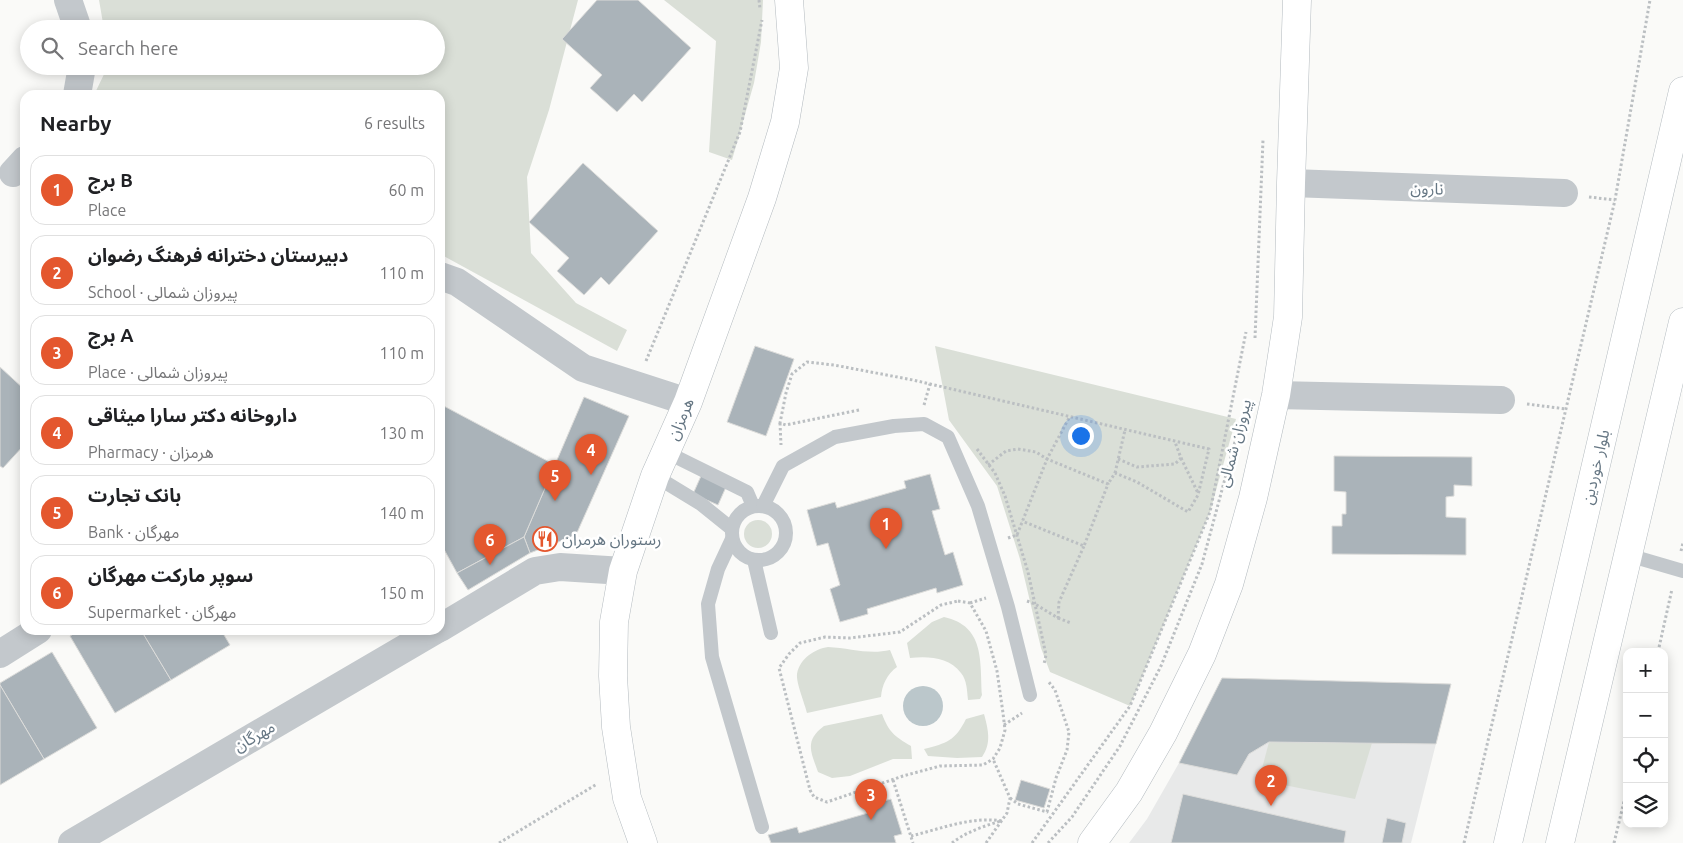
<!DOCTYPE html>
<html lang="en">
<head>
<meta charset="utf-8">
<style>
  :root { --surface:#fff; --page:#f6f6f6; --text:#202124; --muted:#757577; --line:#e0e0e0; --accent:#e4572e }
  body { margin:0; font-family:Ubuntu,"Noto Sans Arabic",sans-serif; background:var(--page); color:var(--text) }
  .controls { position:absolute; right:15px; bottom:15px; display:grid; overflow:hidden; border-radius:10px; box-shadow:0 2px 12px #0003 }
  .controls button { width:45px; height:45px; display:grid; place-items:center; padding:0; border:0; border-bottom:1px solid var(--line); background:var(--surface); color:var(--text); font:25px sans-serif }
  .you { position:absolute; left:1080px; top:435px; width:18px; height:18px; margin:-12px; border:4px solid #fff; border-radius:50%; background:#1a73e8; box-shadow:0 0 0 8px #1a73e833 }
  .badge { display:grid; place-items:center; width:32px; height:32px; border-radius:50%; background:var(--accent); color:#fff; font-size:16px; font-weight:700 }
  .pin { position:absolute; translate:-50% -41px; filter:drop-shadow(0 1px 2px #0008) }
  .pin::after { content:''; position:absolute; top:26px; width:18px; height:15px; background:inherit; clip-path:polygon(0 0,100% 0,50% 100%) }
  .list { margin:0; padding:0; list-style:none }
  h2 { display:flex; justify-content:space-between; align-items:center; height:65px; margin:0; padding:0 20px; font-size:21px }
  h2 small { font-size:16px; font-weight:400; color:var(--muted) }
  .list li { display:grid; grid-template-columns:32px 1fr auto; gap:15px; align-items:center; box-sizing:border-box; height:70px; margin:0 10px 10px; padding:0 10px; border:1px solid var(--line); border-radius:15px }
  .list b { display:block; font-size:19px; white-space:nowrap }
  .list p { margin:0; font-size:16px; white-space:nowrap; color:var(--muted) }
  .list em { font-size:16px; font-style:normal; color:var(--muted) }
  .icon { flex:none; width:28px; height:28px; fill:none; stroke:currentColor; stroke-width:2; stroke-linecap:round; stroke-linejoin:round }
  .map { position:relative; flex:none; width:1683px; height:843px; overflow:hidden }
  .search { position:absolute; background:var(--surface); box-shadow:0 2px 12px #0003; left:20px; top:20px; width:425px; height:55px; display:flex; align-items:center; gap:12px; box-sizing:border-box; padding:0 18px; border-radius:28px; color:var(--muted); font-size:19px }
  .panel { position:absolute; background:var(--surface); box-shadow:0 2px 12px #0003; left:20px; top:90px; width:425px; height:545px; border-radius:15px }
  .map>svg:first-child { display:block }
</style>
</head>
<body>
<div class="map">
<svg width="1683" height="843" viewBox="0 0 1683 843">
  <rect width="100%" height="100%" fill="#fafaf8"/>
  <!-- built -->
  <polygon fill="#e8e9e9" points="1222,678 1451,684 1411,843 1129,843 1147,819 1179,763"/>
  <!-- green -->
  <g fill="#dadfd7">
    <polygon points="99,0 578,0 549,110 527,177 531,253 576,303 627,330 617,351 440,254 440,95 94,95 108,66 436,66 436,29 104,29"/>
    <polygon points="664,0 763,0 761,42 754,83 732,160 709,152 716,41"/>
    <polygon points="935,346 1236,419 1210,512 1130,706 1050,672 1041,648 1020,559 997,486 949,420"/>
    <circle cx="758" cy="534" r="14"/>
    <path d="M944 617C985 626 980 661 982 695L980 699 968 700C967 691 967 680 961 673 949 657 928 656 910 658L907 643 932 622Z"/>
    <path d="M828 647C850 648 869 655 890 650L897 667C887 674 882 685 881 697L807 713C805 704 796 683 797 674 800 658 815 649 828 647Z"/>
    <path d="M882 714C889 732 894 736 911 746L912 759H893L850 776 832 778 818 772C811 752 804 741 824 726Z"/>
    <path d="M984 714C988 729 992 743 982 757L957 758 928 756 924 749C947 743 955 741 966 719Z"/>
    <polygon points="1269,742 1372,743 1355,799 1259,780"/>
  </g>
  <!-- water -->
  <circle fill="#bbc7cb" cx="923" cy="706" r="20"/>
  <!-- building -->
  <g fill="#aab3b9" stroke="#dcdcda">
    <polygon points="597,0 638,0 691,48 642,102 634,94 617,112 590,88 602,75 562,39"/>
    <polygon points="583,163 658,231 609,285 601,277 584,295 557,271 569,258 529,222"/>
    <polygon points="755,346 794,359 766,436 727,422"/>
    <polygon points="0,367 25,390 25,444 3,468 0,466"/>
    <polygon points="584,397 629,416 576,535 530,553 524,537"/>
    <polygon points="440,404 555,465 524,537 457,573 440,542"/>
    <polygon points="1334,456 1472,457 1472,486 1454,485 1454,496 1446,497 1446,517 1466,518 1466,555 1332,554 1332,526 1342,526 1342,514 1346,514 1346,492 1334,491"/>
    <polygon points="930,474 940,509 932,511 945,555 953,552 963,585 937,593 936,588 867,609 868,614 840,622 830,589 840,585 828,543 817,546 807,510 835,502 837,508 906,488 904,481"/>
    <polygon points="701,476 726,487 718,505 693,494"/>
    <polygon points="524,537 530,553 468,590 457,573"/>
    <polygon points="80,630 141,630 171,680 115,713 70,636"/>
    <polygon points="141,630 221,630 230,645 171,680"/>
    <polygon points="52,652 97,728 44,759 0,685 0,683"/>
    <polygon points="1222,678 1451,684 1436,744 1269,742 1249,754 1237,775 1179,763"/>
    <polygon points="0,685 44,759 0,785"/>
    <polygon points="1021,780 1050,789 1044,808 1015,800"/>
    <polygon points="1183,794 1346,831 1344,843 1171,843"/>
    <polygon points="891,799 902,834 894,836 896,843 771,843 768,835 797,827 799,833 868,813 866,806"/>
    <polygon points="1387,818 1406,823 1402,843 1382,843"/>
  </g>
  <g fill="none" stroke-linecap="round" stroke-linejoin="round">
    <defs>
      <g id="secondary">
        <polyline points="643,843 627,798 616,727 613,676 614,622 623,571 655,476 688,402 762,198 785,122 794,68 789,0"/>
        <polyline points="1092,843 1129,792 1163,733 1202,654 1229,584 1253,498 1276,395 1288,317 1291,183 1297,0"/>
        <polyline points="1508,843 1683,91"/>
        <polyline points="1560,843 1683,322"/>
      </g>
    </defs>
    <!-- secondary casing -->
    <use href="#secondary" stroke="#b3babf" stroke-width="29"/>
    <!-- path -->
    <g stroke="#bbbfc2" stroke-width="3" stroke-dasharray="2.5 2.5" stroke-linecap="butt">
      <polyline points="759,0 760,9"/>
      <polyline points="1589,197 1615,200"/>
      <polyline points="1255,338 1263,140"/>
      <polyline points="646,361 740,132 762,20"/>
      <polyline points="1527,404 1566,409"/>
      <polyline points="924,405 930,384"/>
      <polyline points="859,410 786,425 780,423 786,393 792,374 807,362 834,365 913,380 1209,449 1198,495 1188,512 1137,482 1115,473 1108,484"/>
      <polyline points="780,423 781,445"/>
      <polyline points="977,449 995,473 1005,496 1028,572 1046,655 1044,664"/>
      <polyline points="1181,458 1198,493"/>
      <polyline points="1118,459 1137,467 1175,464 1181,458 1175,442"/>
      <polyline points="988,465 1006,451 1018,449 1036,452 1047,459 1070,416"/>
      <polyline points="1115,473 1125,430"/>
      <polyline points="1008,538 1017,535 1047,459 1108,484 1084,546 1022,521"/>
      <polyline points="1681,551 1683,543"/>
      <polygon points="958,601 970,603 986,631 997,671 1003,713 1005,730 1000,748 993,759 983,765 940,766 903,776 827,802 814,797 810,790 779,668 789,654 800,643 825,637 850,638 900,632 941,605"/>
      <polyline points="1027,601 1035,604 1058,618 1059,602 1084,546"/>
      <polyline points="970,603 986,598"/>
      <polyline points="1058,618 1071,623"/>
      <polyline points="1658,652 1672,589"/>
      <polyline points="1004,725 1022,713"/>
      <polyline points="893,780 913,843"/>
      <polyline points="1010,798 1018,804 1047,812 1056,778 1067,750 1069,732 1055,690 1048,681"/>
      <path d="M911 836C940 829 972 816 1002 821"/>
      <polyline points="499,843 597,784"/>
      <path d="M952 843C966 832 984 826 1001 821"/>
      <polyline points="986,843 1007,813 1010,798 993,759"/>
      <polyline points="1032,843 1130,706 1210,512 1246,332"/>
      <polyline points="1048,843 1072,817 1120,746 1161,666 1202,564 1240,423"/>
      <polyline points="1464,843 1615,200 1650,0"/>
      <polyline points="1614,843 1627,789"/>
    </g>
    <!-- lane -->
    <g stroke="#c3c8cc" stroke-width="14">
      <polyline points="666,452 747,492 753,506"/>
      <polyline points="655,476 701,504 732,529"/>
      <circle cx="759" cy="533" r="27"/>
      <polyline points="763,506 783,466 835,437 894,426 924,424 948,437 978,506 1008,607 1030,695"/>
      <polyline points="732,539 718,569 708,604 712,657 762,827"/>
      <polyline points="1628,555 1683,571"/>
      <polyline points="754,560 771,633"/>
    </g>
    <!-- street -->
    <g stroke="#c3c8cc" stroke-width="28">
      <polyline points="68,0 78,29"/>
      <polyline points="77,95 82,66"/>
      <polyline points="13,173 25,160"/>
      <polyline points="1291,183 1564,193"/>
      <polyline points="440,276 457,282 583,368 688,402"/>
      <polyline points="1276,395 1501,400"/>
      <polyline points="440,628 535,571 560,567 623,571"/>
      <polyline points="0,654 38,630"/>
      <polyline points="72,843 436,630"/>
    </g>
    <!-- secondary -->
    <use href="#secondary" stroke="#fff" stroke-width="28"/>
  </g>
  <!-- icons -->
  <defs>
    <symbol id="restaurant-ring" viewBox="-11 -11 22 22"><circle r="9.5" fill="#fff" stroke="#e4572e" stroke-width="1.5"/><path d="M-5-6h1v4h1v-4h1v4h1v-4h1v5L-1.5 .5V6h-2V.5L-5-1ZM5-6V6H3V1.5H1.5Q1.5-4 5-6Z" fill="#e4572e"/></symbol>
  </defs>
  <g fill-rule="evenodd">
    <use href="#restaurant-ring" x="531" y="525" width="28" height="28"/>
  </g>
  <g text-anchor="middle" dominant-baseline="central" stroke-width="5" stroke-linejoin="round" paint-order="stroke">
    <!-- street labels -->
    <g font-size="16" fill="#657683" stroke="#fff">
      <text transform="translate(1427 188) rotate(2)">نارون</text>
      <text transform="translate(680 419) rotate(-67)">هرمزان</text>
      <text transform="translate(1234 443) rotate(-75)">پیروزان شمالی</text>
      <text transform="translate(1595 467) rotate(-77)">بلوار خوردین</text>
      <text transform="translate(254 736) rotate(-30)">مهرگان</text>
    </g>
    <!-- poi labels -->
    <g font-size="16" fill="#657683" stroke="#fff" text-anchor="start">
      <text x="562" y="539">رستوران هرمران</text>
    </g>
  </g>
</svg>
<div class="controls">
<button>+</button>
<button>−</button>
<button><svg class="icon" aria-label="locate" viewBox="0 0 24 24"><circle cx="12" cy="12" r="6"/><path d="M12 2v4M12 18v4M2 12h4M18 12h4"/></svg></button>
<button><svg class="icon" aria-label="layers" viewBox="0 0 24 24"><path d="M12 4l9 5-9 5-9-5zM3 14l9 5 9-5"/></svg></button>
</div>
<div class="you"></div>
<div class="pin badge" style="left:886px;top:549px">1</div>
<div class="pin badge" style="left:1271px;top:806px">2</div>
<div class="pin badge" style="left:871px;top:820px">3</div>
<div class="pin badge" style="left:591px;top:475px">4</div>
<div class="pin badge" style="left:555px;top:501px">5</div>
<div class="pin badge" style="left:490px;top:565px">6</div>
<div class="search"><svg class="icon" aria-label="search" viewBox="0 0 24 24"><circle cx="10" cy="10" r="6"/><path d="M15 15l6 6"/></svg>Search here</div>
<section class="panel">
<h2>Nearby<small>6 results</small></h2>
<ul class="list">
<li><span class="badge">1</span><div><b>برج B</b><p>Place</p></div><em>60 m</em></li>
<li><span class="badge">2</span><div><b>دبیرستان دخترانه فرهنگ رضوان</b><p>School · پیروزان شمالی</p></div><em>110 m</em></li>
<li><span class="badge">3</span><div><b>برج A</b><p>Place · پیروزان شمالی</p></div><em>110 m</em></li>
<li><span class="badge">4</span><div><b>داروخانه دکتر سارا میثاقی</b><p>Pharmacy · هرمزان</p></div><em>130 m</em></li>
<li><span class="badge">5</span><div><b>بانک تجارت</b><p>Bank · مهرگان</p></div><em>140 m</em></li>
<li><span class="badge">6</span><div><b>سوپر مارکت مهرگان</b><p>Supermarket · مهرگان</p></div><em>150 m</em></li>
</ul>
</section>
</div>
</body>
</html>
